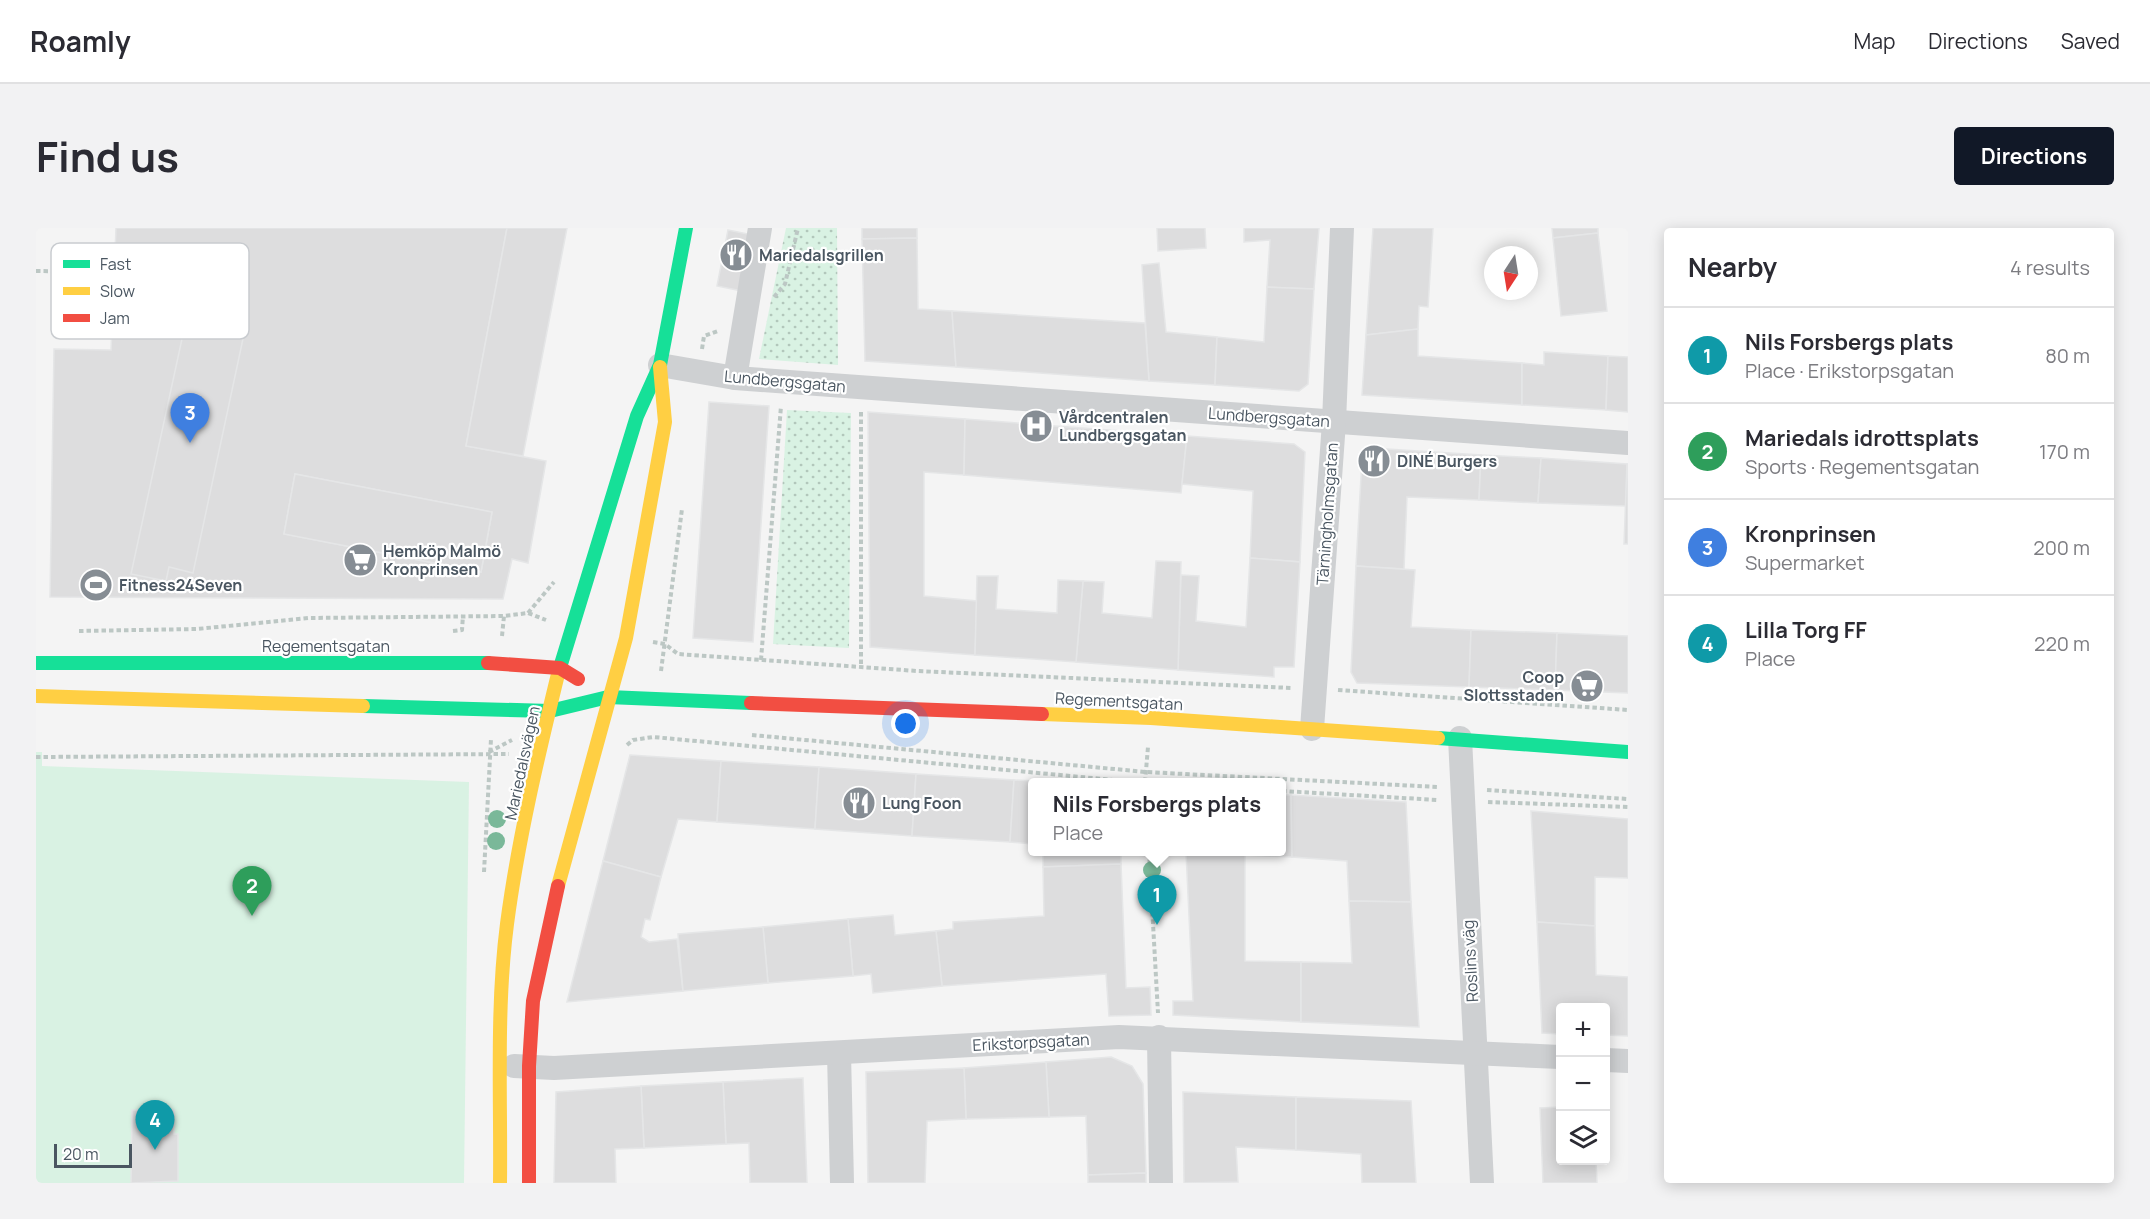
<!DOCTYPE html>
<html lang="en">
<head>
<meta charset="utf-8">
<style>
  :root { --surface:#fff; --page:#f2f2f3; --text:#2b2b33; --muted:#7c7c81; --line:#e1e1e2; --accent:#111827 }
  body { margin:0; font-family:Manrope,sans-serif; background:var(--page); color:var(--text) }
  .controls { position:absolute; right:18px; bottom:18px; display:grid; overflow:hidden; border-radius:6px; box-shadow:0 3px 15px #0003 }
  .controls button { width:54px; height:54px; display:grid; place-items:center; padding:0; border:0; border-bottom:2px solid var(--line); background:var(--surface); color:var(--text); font:30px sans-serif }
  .compass { position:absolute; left:1448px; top:18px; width:54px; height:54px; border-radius:50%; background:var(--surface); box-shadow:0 3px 15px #0003; rotate:192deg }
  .scale { position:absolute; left:18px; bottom:15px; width:78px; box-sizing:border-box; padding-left:6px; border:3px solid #4a5661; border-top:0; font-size:16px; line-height:21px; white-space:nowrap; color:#4a5661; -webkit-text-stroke:4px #fff; paint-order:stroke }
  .you { position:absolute; left:870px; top:496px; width:21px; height:21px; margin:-15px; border:4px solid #fff; border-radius:50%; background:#1a73e8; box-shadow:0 0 0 9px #1a73e833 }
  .badge { display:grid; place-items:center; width:39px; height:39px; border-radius:50%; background:var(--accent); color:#fff; font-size:20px; font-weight:700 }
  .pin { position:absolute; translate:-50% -50px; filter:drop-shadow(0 2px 3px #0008) }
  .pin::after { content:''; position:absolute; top:32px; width:21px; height:18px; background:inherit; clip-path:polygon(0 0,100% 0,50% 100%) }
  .popup { position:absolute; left:992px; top:550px; width:258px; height:78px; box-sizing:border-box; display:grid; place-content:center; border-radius:6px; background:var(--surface); filter:drop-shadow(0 2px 4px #0005); font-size:20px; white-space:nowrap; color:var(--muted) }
  .popup b { font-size:22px; color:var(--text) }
  .popup::after { content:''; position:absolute; left:50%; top:100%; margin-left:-12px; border:12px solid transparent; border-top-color:var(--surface) }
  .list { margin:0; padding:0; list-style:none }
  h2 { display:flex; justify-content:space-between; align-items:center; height:78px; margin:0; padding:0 24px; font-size:26px }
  h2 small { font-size:20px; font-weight:400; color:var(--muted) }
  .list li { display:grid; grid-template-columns:39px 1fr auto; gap:18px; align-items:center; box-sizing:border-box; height:96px; padding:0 24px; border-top:2px solid var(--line) }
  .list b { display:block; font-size:22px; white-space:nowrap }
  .list p { margin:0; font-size:20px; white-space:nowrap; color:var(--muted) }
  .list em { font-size:20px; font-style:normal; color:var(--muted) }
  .icon { flex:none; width:33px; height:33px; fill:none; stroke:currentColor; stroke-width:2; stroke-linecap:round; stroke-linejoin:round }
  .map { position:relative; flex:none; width:1592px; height:955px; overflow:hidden; border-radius:6px }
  header { display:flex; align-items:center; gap:36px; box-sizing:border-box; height:84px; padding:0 30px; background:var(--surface); border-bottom:2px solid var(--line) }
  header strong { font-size:28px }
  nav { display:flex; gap:33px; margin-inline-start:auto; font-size:21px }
  .intro { display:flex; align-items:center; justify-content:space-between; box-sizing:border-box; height:144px; padding:0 36px }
  h1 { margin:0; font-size:42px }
  .button { padding:15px 27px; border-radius:6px; background:var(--accent); color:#fff; font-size:21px; font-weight:700 }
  main { display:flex; gap:36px; padding:0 36px }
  aside { flex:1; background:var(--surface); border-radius:6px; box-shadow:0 3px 15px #0003 }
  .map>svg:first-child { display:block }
</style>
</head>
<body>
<header>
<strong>Roamly</strong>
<nav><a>Map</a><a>Directions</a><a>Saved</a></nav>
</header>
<div class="intro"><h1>Find us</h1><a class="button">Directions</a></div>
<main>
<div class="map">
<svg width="1592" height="955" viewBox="0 0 1592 955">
  <defs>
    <pattern id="grass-dots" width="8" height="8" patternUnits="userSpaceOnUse" patternTransform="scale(1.5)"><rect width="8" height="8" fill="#d9f2e3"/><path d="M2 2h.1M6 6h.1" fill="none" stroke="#b2c7bb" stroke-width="1.8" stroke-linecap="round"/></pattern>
  </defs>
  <rect width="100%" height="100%" fill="#f4f4f4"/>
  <!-- grass -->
  <g fill="url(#grass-dots)">
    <polygon points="750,0 801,0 802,137 723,131"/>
    <polygon points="751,182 815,185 813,420 737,416"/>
  </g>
  <!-- park -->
  <polygon fill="#d9f2e3" points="0,524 6,524 6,538 433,554 428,955 0,955"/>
  <!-- building -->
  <g fill="#ddddde" stroke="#e5e6e7" stroke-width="1.5" fill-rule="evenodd">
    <path d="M80 0H471L430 218 510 233 492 335 476 331 467 371 14 369 18 121 75 122ZM259 246 456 284 445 344 248 306Z"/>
    <polygon points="471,0 531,0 487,228 430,218"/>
    <polygon points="826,0 881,0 881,10 826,11"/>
    <polygon points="1121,0 1169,0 1170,20 1122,23"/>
    <polygon points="1208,0 1283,0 1278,61 1231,59 1234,12 1208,14"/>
    <polygon points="1337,0 1397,0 1392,79 1383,78 1382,101 1330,107"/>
    <polygon points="1516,0 1562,0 1562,5 1517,10"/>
    <polygon points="692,2 717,7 706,63 681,58"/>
    <polygon points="1562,5 1571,83 1525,88 1517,10"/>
    <polygon points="881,10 882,81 916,83 920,139 829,133 826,11"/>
    <polygon points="1123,35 1130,104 1181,109 1179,157 1113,153 1106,37"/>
    <polygon points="1231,59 1278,61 1272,156 1263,163 1179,157 1181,109 1228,114"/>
    <polygon points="154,74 184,80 183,86 211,92 157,345 133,339 130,353 95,346"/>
    <polygon points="916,83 1109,95 1113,153 920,139"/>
    <polygon points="1382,101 1382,128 1486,135 1486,177 1326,167 1330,107"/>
    <polygon points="1508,124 1572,128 1570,182 1486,177 1486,135 1508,137"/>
    <polygon points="1572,128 1592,129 1592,184 1570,182"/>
    <polygon points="673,174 733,178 717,414 657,410"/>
    <polygon points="832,184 929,191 928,247 888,244 888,368 941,373 939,427 834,419"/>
    <polygon points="929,191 1151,208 1145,265 928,247"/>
    <polygon points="1151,208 1258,216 1269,224 1264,334 1214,330 1217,263 1146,256"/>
    <polygon points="1335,220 1445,227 1443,272 1371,269 1368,341 1320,338 1326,231"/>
    <polygon points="1445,227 1505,230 1502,275 1443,272"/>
    <polygon points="1505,230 1591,236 1590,278 1502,275"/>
    <polygon points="1591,236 1592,236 1592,316 1588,316"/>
    <polygon points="259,246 456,284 445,344 248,306"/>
    <polygon points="1214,330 1264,334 1258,439 1238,439 1238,449 1142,442 1145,347 1163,348 1160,393 1210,399"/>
    <polygon points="1120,333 1145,334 1142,442 1040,434 1047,353 1068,354 1066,385 1116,390"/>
    <polygon points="1320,338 1379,342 1375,399 1435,402 1433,459 1321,455 1315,444"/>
    <polygon points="941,348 962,348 960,381 1021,385 1022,352 1047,353 1040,434 939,427"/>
    <polygon points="1435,402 1521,405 1519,462 1433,459"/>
    <polygon points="1521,405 1592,408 1592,465 1519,462"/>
    <polygon points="594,527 685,533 681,594 642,591 625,649 567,633"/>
    <polygon points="685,533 783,539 779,601 681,594"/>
    <polygon points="783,539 880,546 876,608 779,601"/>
    <polygon points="880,546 978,552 974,614 876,608"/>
    <polygon points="978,552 1021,554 996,554 996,616 974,614"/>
    <polygon points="1246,567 1255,567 1256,629 1209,627 1209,733 1265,734 1265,794 1137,787 1137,773 1157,773 1150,624 1246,624"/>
    <polygon points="1255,567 1370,574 1375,674 1313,673 1311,633 1256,629"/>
    <polygon points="1495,583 1592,591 1592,650 1559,649 1559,698 1501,694"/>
    <polygon points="1007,624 1085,624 1085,636 1007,639"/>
    <polygon points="567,633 625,649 614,692 609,691 605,709 613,714 641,711 647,763 531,774"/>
    <polygon points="1085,636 1090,760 1114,759 1115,787 1073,788 1070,746 906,758 900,703 917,701 917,694 1008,688 1007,639"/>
    <polygon points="1313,673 1375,674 1383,799 1265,794 1265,734 1316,735"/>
    <polygon points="857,687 859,707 900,703 906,758 837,765 835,746 817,748 812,691"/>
    <polygon points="812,691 817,748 732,755 727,699"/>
    <polygon points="1501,694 1559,698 1560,747 1592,749 1592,808 1570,807 1570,780 1524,780 1524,806 1506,805"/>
    <polygon points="727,699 732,755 647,763 642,706"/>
    <polygon points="1075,829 1096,838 1107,856 1110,945 1052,947 1050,888 1013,889 1010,834"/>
    <polygon points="1010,834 1013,889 930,891 928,840"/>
    <polygon points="928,840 930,891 891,893 889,955 832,955 830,844"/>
    <polygon points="767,850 771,955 714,955 713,915 690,916 687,854"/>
    <polygon points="687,854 690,916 608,920 605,858"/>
    <polygon points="605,858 608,920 579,921 580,955 518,955 520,864"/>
    <polygon points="1147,864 1260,869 1260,922 1200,919 1202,954 1148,955"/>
    <polygon points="1260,869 1375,873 1380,955 1326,955 1325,926 1260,922"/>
    <polygon points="1524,879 1524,932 1560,932 1561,955 1507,955 1504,880"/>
    <polygon points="96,882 138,882 138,906 142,906 142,953 95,955"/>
    <polygon points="1110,945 1110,955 1052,955 1052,947"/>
  </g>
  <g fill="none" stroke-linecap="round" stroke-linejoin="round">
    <!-- path -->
    <g stroke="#bcc7c4" stroke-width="4" stroke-dasharray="4.5 3" stroke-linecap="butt">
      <polyline points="0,43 78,44"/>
      <polyline points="738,69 749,56 762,0"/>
      <polyline points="666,121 668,108 682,103"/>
      <polyline points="825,184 825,438"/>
      <polyline points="492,385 518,354"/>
      <polyline points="43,403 161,401 273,390 468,388 492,385 510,392"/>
      <polyline points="417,403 426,402 427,387"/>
      <polyline points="466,408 468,388"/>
      <polyline points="617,414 629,416 642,426 881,443 1256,460"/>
      <polyline points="725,432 745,178"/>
      <polyline points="625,443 646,281"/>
      <polyline points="1302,462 1592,482"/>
      <polyline points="716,507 1110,544 1402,559"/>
      <polyline points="591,517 597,512 617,509 1099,554"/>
      <polyline points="453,524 476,512"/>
      <polyline points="0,529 473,526"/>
      <polyline points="1109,554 1112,519"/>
      <polyline points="1451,562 1592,571"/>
      <polyline points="1246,563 1402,572"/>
      <polyline points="1452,574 1592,579"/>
      <polyline points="1113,624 1122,785"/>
      <polyline points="448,644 455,511"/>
    </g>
    <!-- street -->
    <g stroke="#ced0d2" stroke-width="24">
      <polyline points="624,137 699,150 1592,215"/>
      <polyline points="699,150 724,0"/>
      <polyline points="1276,501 1298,194 1306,0"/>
      <polyline points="1424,510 1446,955"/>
      <polyline points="1123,809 1125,955"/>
      <polyline points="803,825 806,955"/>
      <polyline points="1570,832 1592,833"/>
      <polyline points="478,838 518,840 1083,809 1524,829"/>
    </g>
    <!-- fast -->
    <g stroke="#16e098" stroke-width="14">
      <polyline points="0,435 452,435"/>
      <polyline points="522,446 601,188 624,137 650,0"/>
      <polyline points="327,478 514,483 572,469 715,475"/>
      <polyline points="1402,510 1592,524"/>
    </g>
    <!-- slow -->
    <g stroke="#ffcf43" stroke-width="14">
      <polyline points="0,468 327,478"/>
      <polyline points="1006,486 1115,490 1402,510"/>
      <polyline points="522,658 590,410 629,194 624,139"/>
      <path d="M464 955C465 869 460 781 471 696 482 612 502 528 522 446"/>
    </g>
    <!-- jam -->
    <g stroke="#f24e42" stroke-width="14">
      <polyline points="452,435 524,440 542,451"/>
      <polyline points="715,475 1006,486"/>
      <polyline points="493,955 493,838 497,773 522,658"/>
    </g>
  </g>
  <!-- trees -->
  <g fill="#7ab899">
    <circle cx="461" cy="591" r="9"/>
    <circle cx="460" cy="613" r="9"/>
    <circle cx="1116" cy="642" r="9"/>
  </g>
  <!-- icons -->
  <defs>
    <symbol id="restaurant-disc" viewBox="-11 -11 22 22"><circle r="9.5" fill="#868d94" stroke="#fff"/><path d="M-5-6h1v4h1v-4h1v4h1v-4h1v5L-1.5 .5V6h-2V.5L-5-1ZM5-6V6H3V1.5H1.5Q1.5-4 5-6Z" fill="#fff"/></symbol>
    <symbol id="hospital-disc" viewBox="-11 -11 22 22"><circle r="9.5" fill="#868d94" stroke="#fff"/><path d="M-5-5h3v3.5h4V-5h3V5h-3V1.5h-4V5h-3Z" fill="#fff"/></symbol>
    <symbol id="supermarket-disc" viewBox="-11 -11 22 22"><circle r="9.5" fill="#868d94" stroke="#fff"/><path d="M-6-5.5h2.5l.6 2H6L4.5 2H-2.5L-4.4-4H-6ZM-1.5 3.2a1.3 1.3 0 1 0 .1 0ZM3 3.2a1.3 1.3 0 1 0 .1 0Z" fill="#fff"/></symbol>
    <symbol id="stadium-disc" viewBox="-11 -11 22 22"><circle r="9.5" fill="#868d94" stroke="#fff"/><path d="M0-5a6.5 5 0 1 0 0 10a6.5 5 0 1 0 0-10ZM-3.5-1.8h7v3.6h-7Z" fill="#fff"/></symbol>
  </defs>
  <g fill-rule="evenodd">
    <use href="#restaurant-disc" x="681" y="8" width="38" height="38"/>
    <use href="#hospital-disc" x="981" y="179" width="38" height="38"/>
    <use href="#restaurant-disc" x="1319" y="214" width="38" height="38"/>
    <use href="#supermarket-disc" x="305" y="313" width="38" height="38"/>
    <use href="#stadium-disc" x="41" y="338" width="38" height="38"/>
    <use href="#supermarket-disc" x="1532" y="439" width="38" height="38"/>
    <use href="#restaurant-disc" x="804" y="556" width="38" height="38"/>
  </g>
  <g text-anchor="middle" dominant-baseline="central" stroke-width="4.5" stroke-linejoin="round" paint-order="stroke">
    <!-- poi labels -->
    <g font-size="16" font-weight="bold" fill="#4a5661" stroke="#fff" text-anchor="start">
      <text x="723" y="27">Mariedalsgrillen</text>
      <text x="1023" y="189">Vårdcentralen<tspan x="1023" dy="18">Lundbergsgatan</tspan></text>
      <text x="1361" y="233">DINÉ Burgers</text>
      <text x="347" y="323">Hemköp Malmö<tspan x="347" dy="18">Kronprinsen</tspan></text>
      <text x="83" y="357">Fitness24Seven</text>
      <text x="1528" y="449" text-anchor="end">Coop<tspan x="1528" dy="18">Slottsstaden</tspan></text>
      <text x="846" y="575">Lung Foon</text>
    </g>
    <!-- street labels -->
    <g font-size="16" fill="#4a5661" stroke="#fff">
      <text transform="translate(749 153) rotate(5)">Lundbergsgatan</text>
      <text transform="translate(1233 189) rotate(4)">Lundbergsgatan</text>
      <text transform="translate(1291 286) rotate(-86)">Tärningholmsgatan</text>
      <text x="290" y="418">Regementsgatan</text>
      <text transform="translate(1083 473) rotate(3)">Regementsgatan</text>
      <text transform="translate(486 535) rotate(-78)">Mariedalsvägen</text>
      <text transform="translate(1434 733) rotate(-93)">Roslins väg</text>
      <text transform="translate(995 814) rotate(-3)">Erikstorpsgatan</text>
    </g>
  </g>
  <!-- legend -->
  <rect x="15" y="15" width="198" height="96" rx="9" fill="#fff" stroke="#c9ccd0" stroke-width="1.5"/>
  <rect x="27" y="32" width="27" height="8" fill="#16e098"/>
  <rect x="27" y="59" width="27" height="8" fill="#ffcf43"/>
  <rect x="27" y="86" width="27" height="8" fill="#f24e42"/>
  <g font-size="16" fill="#4a5661">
    <text x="64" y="42">Fast</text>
    <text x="64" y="69">Slow</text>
    <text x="64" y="96">Jam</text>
  </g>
</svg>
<div class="controls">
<button>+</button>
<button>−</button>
<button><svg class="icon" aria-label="layers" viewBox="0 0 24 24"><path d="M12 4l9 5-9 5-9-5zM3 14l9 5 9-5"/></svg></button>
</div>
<svg class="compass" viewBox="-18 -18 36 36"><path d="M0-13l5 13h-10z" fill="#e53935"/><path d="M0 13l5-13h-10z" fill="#7c7c81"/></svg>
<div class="scale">20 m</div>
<div class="you"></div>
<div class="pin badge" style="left:1121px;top:697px;background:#0f9aa8">1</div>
<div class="popup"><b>Nils Forsbergs plats</b>Place</div>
<div class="pin badge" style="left:216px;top:688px;background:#2e9e5b">2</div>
<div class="pin badge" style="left:154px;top:215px;background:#3f7fe0">3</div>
<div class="pin badge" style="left:119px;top:922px;background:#0f9aa8">4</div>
</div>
<aside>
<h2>Nearby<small>4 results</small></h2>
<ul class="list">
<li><span class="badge" style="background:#0f9aa8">1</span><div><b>Nils Forsbergs plats</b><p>Place · Erikstorpsgatan</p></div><em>80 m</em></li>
<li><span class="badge" style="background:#2e9e5b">2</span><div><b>Mariedals idrottsplats</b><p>Sports · Regementsgatan</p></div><em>170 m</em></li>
<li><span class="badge" style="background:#3f7fe0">3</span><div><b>Kronprinsen</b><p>Supermarket</p></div><em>200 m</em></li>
<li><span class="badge" style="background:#0f9aa8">4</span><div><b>Lilla Torg FF</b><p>Place</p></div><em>220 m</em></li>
</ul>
</aside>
</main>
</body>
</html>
